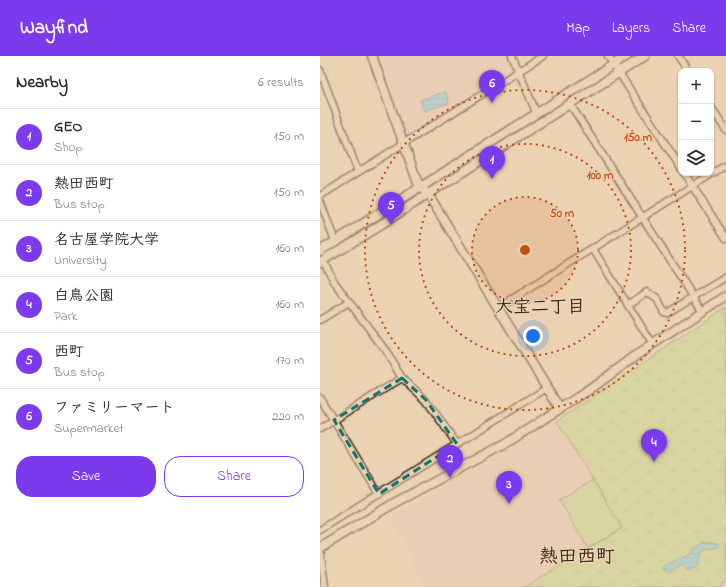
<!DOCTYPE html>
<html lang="en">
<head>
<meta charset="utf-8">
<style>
  :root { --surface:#fff; --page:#f7f7f7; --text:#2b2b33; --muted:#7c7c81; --line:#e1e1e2; --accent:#7c3aed }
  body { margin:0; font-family:"Indie Flower","Klee One",sans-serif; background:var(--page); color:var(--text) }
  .controls { position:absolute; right:12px; top:12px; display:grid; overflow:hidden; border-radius:8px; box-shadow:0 1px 3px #0004 }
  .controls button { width:36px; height:36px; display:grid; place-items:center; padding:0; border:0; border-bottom:1px solid var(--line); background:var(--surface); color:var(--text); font:20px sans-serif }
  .you { position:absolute; left:213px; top:280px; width:14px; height:14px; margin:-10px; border:3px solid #fff; border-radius:50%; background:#1a73e8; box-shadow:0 0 0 6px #1a73e833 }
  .badge { display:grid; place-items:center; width:26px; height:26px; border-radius:50%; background:var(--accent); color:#fff; font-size:13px; font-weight:700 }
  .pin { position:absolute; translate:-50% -33px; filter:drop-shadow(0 1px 2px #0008) }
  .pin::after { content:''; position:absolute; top:21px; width:14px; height:12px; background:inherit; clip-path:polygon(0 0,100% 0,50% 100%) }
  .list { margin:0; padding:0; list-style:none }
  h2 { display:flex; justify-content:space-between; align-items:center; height:52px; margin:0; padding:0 16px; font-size:17px }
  h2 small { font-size:13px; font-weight:400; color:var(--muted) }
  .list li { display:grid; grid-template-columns:26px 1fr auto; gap:12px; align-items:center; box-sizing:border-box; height:56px; padding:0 16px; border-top:1px solid var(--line) }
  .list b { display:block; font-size:15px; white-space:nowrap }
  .list p { margin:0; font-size:13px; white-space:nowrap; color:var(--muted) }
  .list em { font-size:13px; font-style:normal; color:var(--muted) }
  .actions { display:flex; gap:8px; padding:12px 16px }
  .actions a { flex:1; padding:9px 0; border:1px solid var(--accent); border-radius:16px; text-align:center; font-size:14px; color:var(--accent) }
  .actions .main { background:var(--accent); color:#fff }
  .icon { flex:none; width:22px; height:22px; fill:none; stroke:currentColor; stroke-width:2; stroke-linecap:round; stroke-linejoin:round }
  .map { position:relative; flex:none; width:406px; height:531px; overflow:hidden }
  header { display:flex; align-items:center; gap:24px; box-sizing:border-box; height:56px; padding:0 20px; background:var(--accent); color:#fff }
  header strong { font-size:19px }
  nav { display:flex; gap:22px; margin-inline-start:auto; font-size:14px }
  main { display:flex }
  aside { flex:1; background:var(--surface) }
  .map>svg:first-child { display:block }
</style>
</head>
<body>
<header>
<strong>Wayfind</strong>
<nav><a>Map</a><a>Layers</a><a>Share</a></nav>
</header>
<main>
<aside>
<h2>Nearby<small>6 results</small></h2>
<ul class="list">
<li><span class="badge">1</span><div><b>GEO</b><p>Shop</p></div><em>150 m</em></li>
<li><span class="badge">2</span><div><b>熱田西町</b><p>Bus stop</p></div><em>150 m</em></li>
<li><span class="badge">3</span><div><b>名古屋学院大学</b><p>University</p></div><em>160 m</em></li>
<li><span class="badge">4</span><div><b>白鳥公園</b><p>Park</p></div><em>160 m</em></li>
<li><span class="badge">5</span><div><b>西町</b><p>Bus stop</p></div><em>170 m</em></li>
<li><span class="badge">6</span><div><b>ファミリーマート</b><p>Supermarket</p></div><em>220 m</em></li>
</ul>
<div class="actions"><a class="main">Save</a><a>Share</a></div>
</aside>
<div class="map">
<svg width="406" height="531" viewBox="0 0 406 531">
  <defs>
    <pattern id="park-tufts" width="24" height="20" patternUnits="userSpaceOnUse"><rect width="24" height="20" fill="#c0d98f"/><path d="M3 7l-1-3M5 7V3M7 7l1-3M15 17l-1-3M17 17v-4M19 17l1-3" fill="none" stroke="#a6ba7b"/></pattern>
    <pattern id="water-rules" width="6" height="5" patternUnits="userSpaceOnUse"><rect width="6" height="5" fill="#81d0dd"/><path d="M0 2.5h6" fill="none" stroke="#70b3bd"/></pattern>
  </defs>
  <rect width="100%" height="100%" fill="#ebd2b3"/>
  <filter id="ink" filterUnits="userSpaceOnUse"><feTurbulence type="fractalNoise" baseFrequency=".025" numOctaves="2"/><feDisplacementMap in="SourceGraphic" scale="8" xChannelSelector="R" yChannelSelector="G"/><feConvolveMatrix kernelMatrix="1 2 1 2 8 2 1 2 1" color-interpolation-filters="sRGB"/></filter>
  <g filter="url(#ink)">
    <!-- built -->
    <g fill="#e9c7b8">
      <polygon points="57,0 189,0 194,12 89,79 86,78"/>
      <polygon points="237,365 302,472 204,531 107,531 91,505 95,503 69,462 137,421 190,394"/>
    </g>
    <!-- park -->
    <polygon fill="url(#park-tufts)" stroke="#7e8256" points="406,251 406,525 401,527 400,531 204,531 302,472 237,365"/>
    <!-- pitch -->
    <polygon fill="#c0d98f" stroke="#7e8256" points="273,424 302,472 268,492 239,444"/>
    <!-- water -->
    <g fill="url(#water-rules)" stroke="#658e91">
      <polygon points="126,36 129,47 104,55 100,44"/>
      <polygon points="385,486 399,487 399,491 388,493 381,497 378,510 374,514 368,515 361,509 348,516 343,513 344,510 372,497 372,494"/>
    </g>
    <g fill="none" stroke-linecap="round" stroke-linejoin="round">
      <defs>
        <g id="minor">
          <polyline points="192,0 216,56"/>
          <polyline points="288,0 361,112"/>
          <polyline points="358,0 368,15"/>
          <polyline points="0,14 38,116"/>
          <polyline points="250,48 383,256"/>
          <polyline points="391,51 406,74"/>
          <polyline points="364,117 406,182"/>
          <polyline points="0,140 223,0"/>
          <polyline points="0,145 15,185"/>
          <polyline points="273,193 333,289"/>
          <polyline points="3,204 15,227 65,294 82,322 106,344 137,388"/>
          <polyline points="308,249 327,236 337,243 344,256 347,257 406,221"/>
          <polyline points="178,252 406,109"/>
          <polyline points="0,264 29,246"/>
          <polyline points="0,342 59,438"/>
          <polyline points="0,373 82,322"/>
          <polyline points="0,474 227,332"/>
          <polyline points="0,491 5,531"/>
        </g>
        <g id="tertiary">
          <polyline points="52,0 99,130 108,138 240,353"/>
          <polyline points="0,195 307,0"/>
          <polyline points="0,206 67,165 108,138 325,0"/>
          <polyline points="0,492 76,446 185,388 272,332 318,298 406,240"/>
        </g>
      </defs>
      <!-- minor casing -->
      <use href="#minor" stroke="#3b2a1e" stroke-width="9"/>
      <!-- tertiary casing -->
      <use href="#tertiary" stroke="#3b2a1e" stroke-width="11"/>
      <!-- minor -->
      <use href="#minor" stroke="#ebd2b3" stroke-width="6"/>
      <!-- tertiary -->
      <use href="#tertiary" stroke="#ebd2b3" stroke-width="8"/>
    </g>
  </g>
  <!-- marked area -->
  <path d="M0 0H406V531H0ZM82 322 106 344 137 388 59 438 14 364Z" fill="#ebd2b3" fill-opacity=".55" fill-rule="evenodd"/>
  <path fill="none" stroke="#0f766e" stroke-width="3" stroke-dasharray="8 5" stroke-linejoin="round" d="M82 322 106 344 137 388 59 438 14 364Z"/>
  <!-- distance rings -->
  <circle cx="205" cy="194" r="53" fill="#c55010" fill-opacity=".12"/>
  <g fill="none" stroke="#c55010" stroke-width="2" stroke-dasharray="2 4">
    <circle cx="205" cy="194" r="53"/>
    <circle cx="205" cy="194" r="106"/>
    <circle cx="205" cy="194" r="160"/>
  </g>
  <g text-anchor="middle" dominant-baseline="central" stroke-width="3" stroke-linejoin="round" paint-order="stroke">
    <!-- neighbourhood labels -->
    <g font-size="18" font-weight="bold" fill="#3b2a1e" stroke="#ebd2b3">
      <text x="220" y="252">大宝二丁目</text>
    </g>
    <!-- quarter labels -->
    <g font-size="19" font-weight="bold" fill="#3b2a1e" stroke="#ebd2b3">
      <text x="257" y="501">熱田西町</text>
    </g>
  </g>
  <circle cx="205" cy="194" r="6" fill="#c55010" stroke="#ebd2b3" stroke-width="2"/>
  <g font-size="12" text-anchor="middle" font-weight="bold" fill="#c55010" stroke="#ebd2b3" stroke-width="3" stroke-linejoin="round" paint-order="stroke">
    <text x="318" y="85">150 m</text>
    <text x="280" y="123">100 m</text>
    <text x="242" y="161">50 m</text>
  </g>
</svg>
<div class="controls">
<button>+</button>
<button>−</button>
<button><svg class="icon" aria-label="layers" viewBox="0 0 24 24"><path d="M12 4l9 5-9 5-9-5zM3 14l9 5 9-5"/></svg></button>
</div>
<div class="you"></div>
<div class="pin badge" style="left:172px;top:123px">1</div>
<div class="pin badge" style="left:130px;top:422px">2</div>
<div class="pin badge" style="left:189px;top:448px">3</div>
<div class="pin badge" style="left:334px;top:406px">4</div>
<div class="pin badge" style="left:71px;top:169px">5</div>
<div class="pin badge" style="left:172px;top:47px">6</div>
</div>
</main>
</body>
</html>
